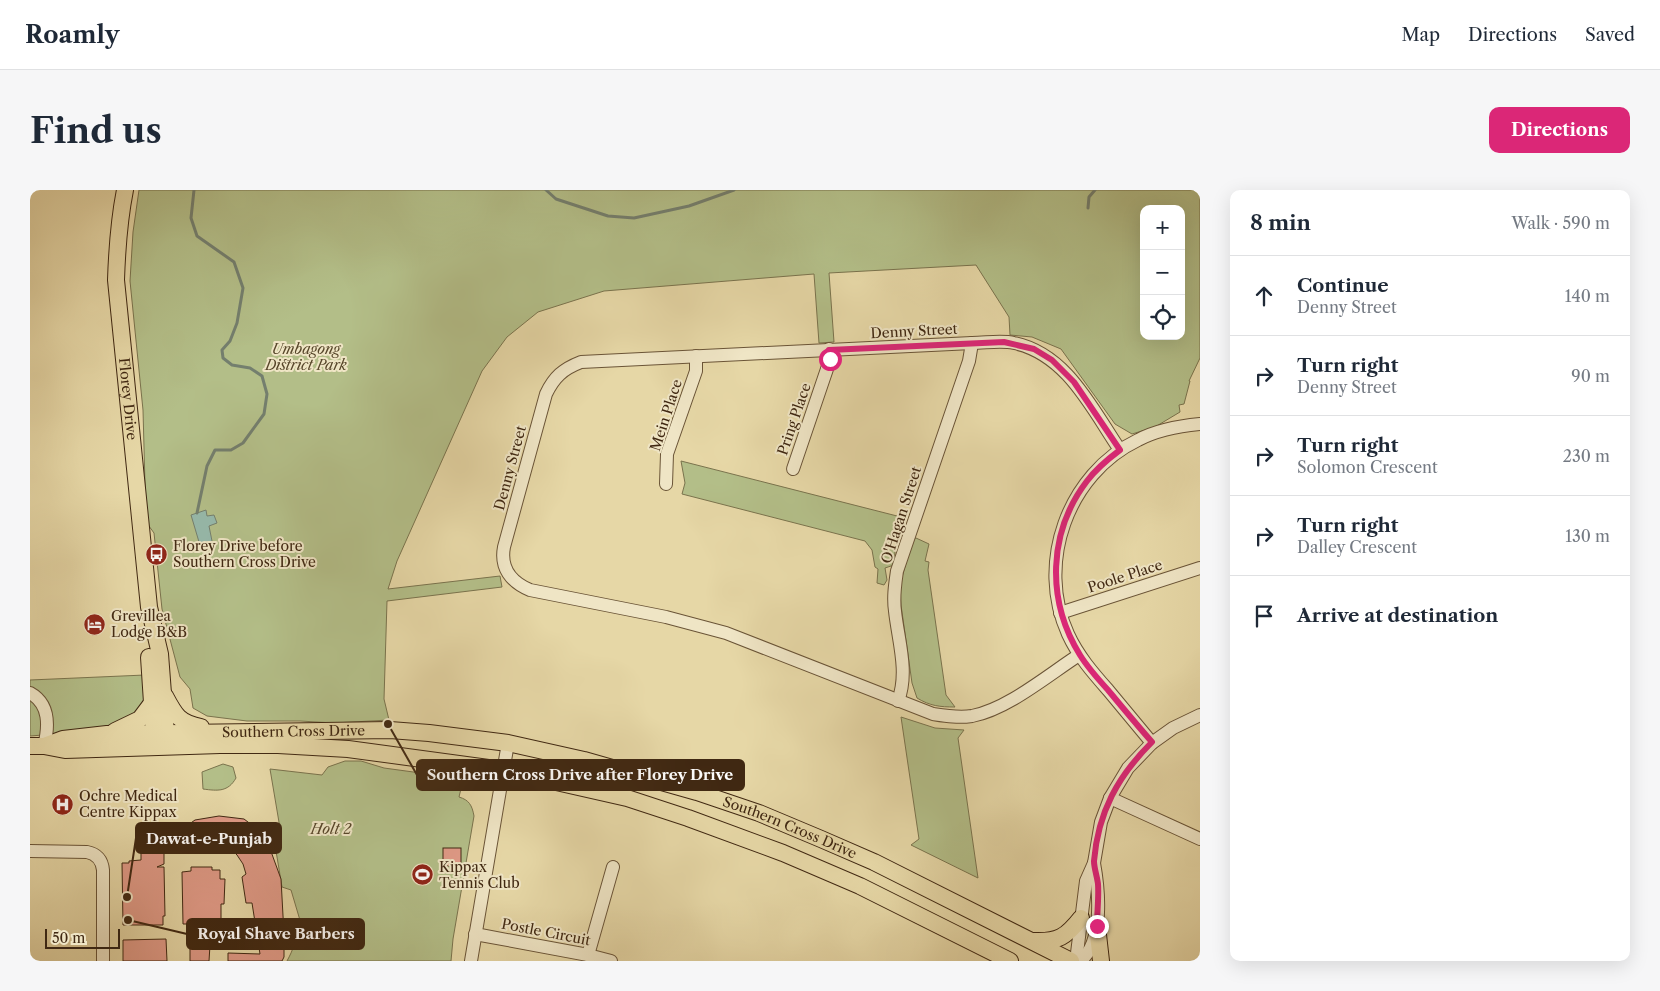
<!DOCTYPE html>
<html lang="en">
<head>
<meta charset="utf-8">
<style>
  :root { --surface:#fff; --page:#f6f6f7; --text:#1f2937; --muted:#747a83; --line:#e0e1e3; --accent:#db2777 }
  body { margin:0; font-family:"Libre Caslon Text",serif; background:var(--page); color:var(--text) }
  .controls { position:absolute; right:15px; top:15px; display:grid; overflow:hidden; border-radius:10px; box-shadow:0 5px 20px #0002 }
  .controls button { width:45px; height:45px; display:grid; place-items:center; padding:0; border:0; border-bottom:1px solid var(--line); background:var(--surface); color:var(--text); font:25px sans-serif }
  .scale { position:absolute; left:15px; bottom:12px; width:75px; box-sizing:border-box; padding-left:5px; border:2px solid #402812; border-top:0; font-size:14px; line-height:18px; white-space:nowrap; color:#402812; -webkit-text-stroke:4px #efe5c5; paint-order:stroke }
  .stop { position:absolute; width:15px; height:15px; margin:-11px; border:4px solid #db2777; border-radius:50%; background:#fff }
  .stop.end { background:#db2777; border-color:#fff; box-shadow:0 1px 5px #0008 }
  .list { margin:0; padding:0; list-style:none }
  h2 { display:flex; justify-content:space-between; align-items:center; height:65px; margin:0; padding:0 20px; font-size:21px }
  h2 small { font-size:16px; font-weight:400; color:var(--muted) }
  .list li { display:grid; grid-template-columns:32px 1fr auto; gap:15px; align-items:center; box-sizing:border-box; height:80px; padding:0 20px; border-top:1px solid var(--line) }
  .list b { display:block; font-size:19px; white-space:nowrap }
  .list p { margin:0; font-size:16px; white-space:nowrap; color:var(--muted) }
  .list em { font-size:16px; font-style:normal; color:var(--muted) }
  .icon { flex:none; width:28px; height:28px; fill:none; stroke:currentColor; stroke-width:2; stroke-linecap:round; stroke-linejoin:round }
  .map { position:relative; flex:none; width:1170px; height:771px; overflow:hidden; border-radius:10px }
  header { display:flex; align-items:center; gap:30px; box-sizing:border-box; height:70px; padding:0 25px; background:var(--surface); border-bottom:1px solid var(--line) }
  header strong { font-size:24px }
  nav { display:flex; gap:28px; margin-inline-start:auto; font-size:18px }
  .intro { display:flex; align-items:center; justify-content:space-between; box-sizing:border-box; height:120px; padding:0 30px }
  h1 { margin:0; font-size:35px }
  .button { padding:12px 22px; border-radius:10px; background:var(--accent); color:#fff; font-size:18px; font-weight:700 }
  main { display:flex; gap:30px; padding:0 30px }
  aside { flex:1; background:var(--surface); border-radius:10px; box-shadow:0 5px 20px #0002 }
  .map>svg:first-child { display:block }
</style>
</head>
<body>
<header>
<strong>Roamly</strong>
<nav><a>Map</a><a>Directions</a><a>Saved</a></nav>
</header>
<div class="intro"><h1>Find us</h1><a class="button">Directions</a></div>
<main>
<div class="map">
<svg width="1170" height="771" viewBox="0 0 1170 771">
  <rect width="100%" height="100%" fill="#e6d7a6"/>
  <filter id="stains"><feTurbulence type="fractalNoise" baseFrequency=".004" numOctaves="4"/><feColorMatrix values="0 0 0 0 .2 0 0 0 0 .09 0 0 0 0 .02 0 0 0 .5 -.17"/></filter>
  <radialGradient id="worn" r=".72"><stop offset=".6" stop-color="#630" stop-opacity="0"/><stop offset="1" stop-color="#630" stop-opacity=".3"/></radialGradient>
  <!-- green -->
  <g fill="#b3be88" stroke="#7a734d" fill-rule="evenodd">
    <path d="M109 0H1170V168L1159 191H1160L1154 214 1149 215 1150 222 1125 237 1102 244 1085 234 1031 159 1002 147 980 145 979 127 946 75 799 83 804 152 789 153 784 84 574 101 508 122 477 147 452 181 367 371 358 399 470 386 472 397 357 411 354 509 359 530 304 533 270 531H217L177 526 163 518 160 499 150 487 132 419 124 343 116 332 113 220 100 91 103 42ZM1114 19H1151V146H1114Z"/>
    <polygon points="651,271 871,327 862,354 865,362 864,375 855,378 857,390 854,395 847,393 848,379 845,377 842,360 835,351 652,304 655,293"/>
    <path d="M886 348 899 354 895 371 899 372 898 380 916 505 925 517C910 517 900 516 887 508L882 493 871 415 870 394 883 349Z"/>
    <polygon points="115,485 116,511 103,525 65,541 0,546 0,490"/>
    <polygon points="871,527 905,538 934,540 928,548 948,688 881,655 889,649"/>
    <path d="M315 571H331L354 578 398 584 410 594 422 587 433 590 429 607C439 610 442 615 444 626L423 749 421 771H257C263 760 267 750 265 738L270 736 272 737 261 700 252 697 244 649 251 644 240 579 292 585 298 577Z"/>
    <path d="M193 574 203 577 206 588C198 602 188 601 173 599L172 582Z"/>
  </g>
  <!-- water -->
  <polygon fill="#96b9ab" stroke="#747f6e" points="176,320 177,326 184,325 187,333 179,336 183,356 172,362 161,325"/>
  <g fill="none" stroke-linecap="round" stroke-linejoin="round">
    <!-- stream -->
    <g stroke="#747f6e" stroke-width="3">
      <polyline points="164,0 161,28 167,46 204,72 213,98 207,133 200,151 192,160 193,168 202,175 220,178 232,186 237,204 234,224 213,253 201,260 185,260 177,276 167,323"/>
      <polyline points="516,0 526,9 578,26 604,28 659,16 704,0"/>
      <polyline points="1058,18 1059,7 1065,0"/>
    </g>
  </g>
  <!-- building -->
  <g fill="#e09a87" stroke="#402812">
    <polygon points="189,626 214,629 235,645 251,689 254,744 254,767 252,771 198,771 198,763 230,764 222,713 216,713 212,687 216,684 213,674 207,665 198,656 183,656 164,663 148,642 165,630"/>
    <polygon points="134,655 134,674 127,677 134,677 135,726 133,726 133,735 93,735 92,673 99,673 99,671 111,670 111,661 121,659 121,656"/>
    <rect x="413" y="658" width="18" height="18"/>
    <polygon points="161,677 182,677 182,680 190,680 190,689 195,689 194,714 191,714 191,736 189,736 189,746 186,746 186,755 180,755 179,771 160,771 160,734 153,734 152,682 161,681"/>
    <polygon points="136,749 137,771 93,771 93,750"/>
  </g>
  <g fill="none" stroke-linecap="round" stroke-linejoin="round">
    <defs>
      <g id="minor">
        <polyline points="763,279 797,179 800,169 799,159"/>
        <polyline points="636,294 637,264 666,181 666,166"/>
        <polyline points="1030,423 1170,378"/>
        <path d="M1049 465C1018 485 978 519 942 526 928 528 916 526 903 524L696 443 636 427 500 400C481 392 470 378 474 357L516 204C524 187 533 179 551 172L942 153C956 153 971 150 984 153 1037 164 1062 219 1090 260"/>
        <path d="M0 503C20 514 19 536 14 556"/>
        <path d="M868 511C879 482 868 450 865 421 863 407 865 395 867 381L939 171 942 153"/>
        <path d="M1122 553C1107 535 1093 518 1078 500 1063 483 1048 466 1038 444 1006 374 1037 284 1108 250 1127 240 1148 236 1170 234"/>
        <polyline points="1080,608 1170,649"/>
        <path d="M0 661 57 662C67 664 72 670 73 680V771"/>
        <polyline points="445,744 558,765 581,771"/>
        <polyline points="558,765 583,677"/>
        <polyline points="441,771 478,553"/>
        <polyline points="1046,771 1056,691 1064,673 1071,632 1080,608 1098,578 1122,553 1143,538 1170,525"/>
        <path d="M1050 771C1074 753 1069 700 1064 673"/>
      </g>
      <g id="major">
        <path id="s1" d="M95 0C89 30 87 60 86 90L119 417 130 464 136 543 132 552"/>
        <polyline points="119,467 124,543 128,551"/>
        <path d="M135 506C145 525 149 533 171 537"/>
        <polyline points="85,541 110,529 122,513"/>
        <polyline points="0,556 14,556 35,560 190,555 248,555 318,559 473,580 597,608 658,628 753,663 830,696 980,771"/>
        <path id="s2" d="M14 556 33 549 77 544 360 540 399 543 478 553 554 570 667 602 729 623 791 649 844 672 1041 771"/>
        <polyline points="1067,736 1071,771"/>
        <path d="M1004 751C1028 752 1036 747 1051 728"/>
      </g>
    </defs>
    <!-- minor casing -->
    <use href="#minor" stroke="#6a5437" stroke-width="14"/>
    <!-- major casing -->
    <use href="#major" stroke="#402812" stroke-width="18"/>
    <!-- minor -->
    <use href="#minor" stroke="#efe5c5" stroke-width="12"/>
    <!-- major -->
    <use href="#major" stroke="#e6d7a6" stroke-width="16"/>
  </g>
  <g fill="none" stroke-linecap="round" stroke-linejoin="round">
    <!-- route -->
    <path stroke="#db2777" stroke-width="6" d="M800 169 799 160 974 152 1004 159 1022 170 1044 192 1090 260C1078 269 1066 279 1057 291 1018 342 1016 410 1050 465 1058 478 1068 489 1078 500 1093 518 1107 535 1122 552 1088 586 1068 622 1064 671 1064 678 1067 686 1068 694 1069 707 1067 722 1067 736"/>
  </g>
  <!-- icons -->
  <defs>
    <symbol id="bus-disc" viewBox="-11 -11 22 22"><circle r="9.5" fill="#8f2418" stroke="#efe5c5"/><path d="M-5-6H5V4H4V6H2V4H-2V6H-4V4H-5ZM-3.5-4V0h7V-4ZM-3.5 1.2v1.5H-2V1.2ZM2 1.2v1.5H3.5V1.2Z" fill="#fff"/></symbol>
    <symbol id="hotel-disc" viewBox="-11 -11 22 22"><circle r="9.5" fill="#8f2418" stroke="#efe5c5"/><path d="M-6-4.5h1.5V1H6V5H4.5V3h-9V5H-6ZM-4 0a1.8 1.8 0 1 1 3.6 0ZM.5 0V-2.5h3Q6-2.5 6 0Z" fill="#fff"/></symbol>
    <symbol id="hospital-disc" viewBox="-11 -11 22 22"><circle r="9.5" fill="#8f2418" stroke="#efe5c5"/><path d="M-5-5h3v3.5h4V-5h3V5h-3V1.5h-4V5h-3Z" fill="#fff"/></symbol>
    <symbol id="stadium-disc" viewBox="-11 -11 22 22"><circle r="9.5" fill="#8f2418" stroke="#efe5c5"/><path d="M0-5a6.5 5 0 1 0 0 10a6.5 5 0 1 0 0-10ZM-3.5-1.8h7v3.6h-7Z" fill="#fff"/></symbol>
  </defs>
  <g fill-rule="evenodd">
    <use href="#bus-disc" x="114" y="352" width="25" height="25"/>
    <use href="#hotel-disc" x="52" y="422" width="25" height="25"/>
    <use href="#hospital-disc" x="20" y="602" width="25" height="25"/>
    <use href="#stadium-disc" x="380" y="672" width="25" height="25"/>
  </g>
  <g text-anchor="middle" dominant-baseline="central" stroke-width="4" stroke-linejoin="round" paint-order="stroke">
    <!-- street labels -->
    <g font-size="14" fill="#402812" stroke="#efe5c5">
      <text transform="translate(884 141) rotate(-3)">Denny Street</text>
      <text stroke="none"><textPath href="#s1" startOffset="210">Florey Drive</textPath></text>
      <text transform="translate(636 225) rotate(-72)">Mein Place</text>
      <text transform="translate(764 229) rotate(-71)">Pring Place</text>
      <text transform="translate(480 278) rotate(-75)">Denny Street</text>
      <text transform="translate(871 325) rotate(-72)">O'Hagan Street</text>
      <text transform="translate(1095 386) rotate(-18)">Poole Place</text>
      <text stroke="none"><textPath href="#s2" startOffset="251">Southern Cross Drive</textPath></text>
      <text stroke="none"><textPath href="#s2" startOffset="761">Southern Cross Drive</textPath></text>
      <text transform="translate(516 742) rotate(11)">Postle Circuit</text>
    </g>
    <!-- park labels -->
    <g font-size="14" font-style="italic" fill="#57462a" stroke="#efe5c5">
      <text x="276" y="159">Umbagong<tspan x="276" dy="16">District Park</tspan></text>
      <text x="301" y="639">Holt 2</text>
    </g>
    <!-- poi labels -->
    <g font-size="14" fill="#402812" stroke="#efe5c5" text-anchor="start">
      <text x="143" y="356">Florey Drive before<tspan x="143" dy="16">Southern Cross Drive</tspan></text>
      <text x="81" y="426">Grevillea<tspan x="81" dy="16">Lodge B&amp;B</tspan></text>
      <text x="49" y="606">Ochre Medical<tspan x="49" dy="16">Centre Kippax</tspan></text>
      <text x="409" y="677">Kippax<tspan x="409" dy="16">Tennis Club</tspan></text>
    </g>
  </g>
  <!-- callouts -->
  <path fill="none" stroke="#402812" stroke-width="2" d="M358 534L387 585M97 707L106 648M98 730L157 744"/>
  <g fill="#402812" stroke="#efe5c5" stroke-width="2">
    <circle cx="358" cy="534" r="5"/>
    <circle cx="97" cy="707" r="5"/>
    <circle cx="98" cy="730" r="5"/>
  </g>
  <g fill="#402812" stroke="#402812" stroke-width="2">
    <rect x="387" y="570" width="327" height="30" rx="5"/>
    <rect x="106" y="633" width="145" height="30" rx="5"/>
    <rect x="157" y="729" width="177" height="30" rx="5"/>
  </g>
  <g font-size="15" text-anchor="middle" font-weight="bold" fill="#fff">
    <text x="550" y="590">Southern Cross Drive after Florey Drive</text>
    <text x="179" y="654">Dawat-e-Punjab</text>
    <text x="246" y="749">Royal Shave Barbers</text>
  </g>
  <rect width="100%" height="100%" filter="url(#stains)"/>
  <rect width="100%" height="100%" fill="url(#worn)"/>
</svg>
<div class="controls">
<button>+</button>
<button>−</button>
<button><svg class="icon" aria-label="locate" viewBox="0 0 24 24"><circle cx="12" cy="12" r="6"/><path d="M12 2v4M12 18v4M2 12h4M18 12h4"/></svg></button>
</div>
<div class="scale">50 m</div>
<div class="stop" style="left:800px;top:169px"></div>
<div class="stop end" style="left:1067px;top:736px"></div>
</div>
<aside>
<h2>8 min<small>Walk · 590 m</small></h2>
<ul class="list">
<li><svg class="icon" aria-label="ahead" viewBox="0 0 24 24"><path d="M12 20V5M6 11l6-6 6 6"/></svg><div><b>Continue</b><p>Denny Street</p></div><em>140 m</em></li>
<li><svg class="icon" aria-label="right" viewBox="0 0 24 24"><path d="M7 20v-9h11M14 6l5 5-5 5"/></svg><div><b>Turn right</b><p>Denny Street</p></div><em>90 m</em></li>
<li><svg class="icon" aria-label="right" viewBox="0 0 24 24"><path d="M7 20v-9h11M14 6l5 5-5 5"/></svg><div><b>Turn right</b><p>Solomon Crescent</p></div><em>230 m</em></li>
<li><svg class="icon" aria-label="right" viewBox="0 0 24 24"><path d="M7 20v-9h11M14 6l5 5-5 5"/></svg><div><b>Turn right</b><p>Dalley Crescent</p></div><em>130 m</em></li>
<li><svg class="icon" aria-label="arrive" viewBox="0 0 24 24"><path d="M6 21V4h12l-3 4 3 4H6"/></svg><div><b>Arrive at destination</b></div></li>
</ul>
</aside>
</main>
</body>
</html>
